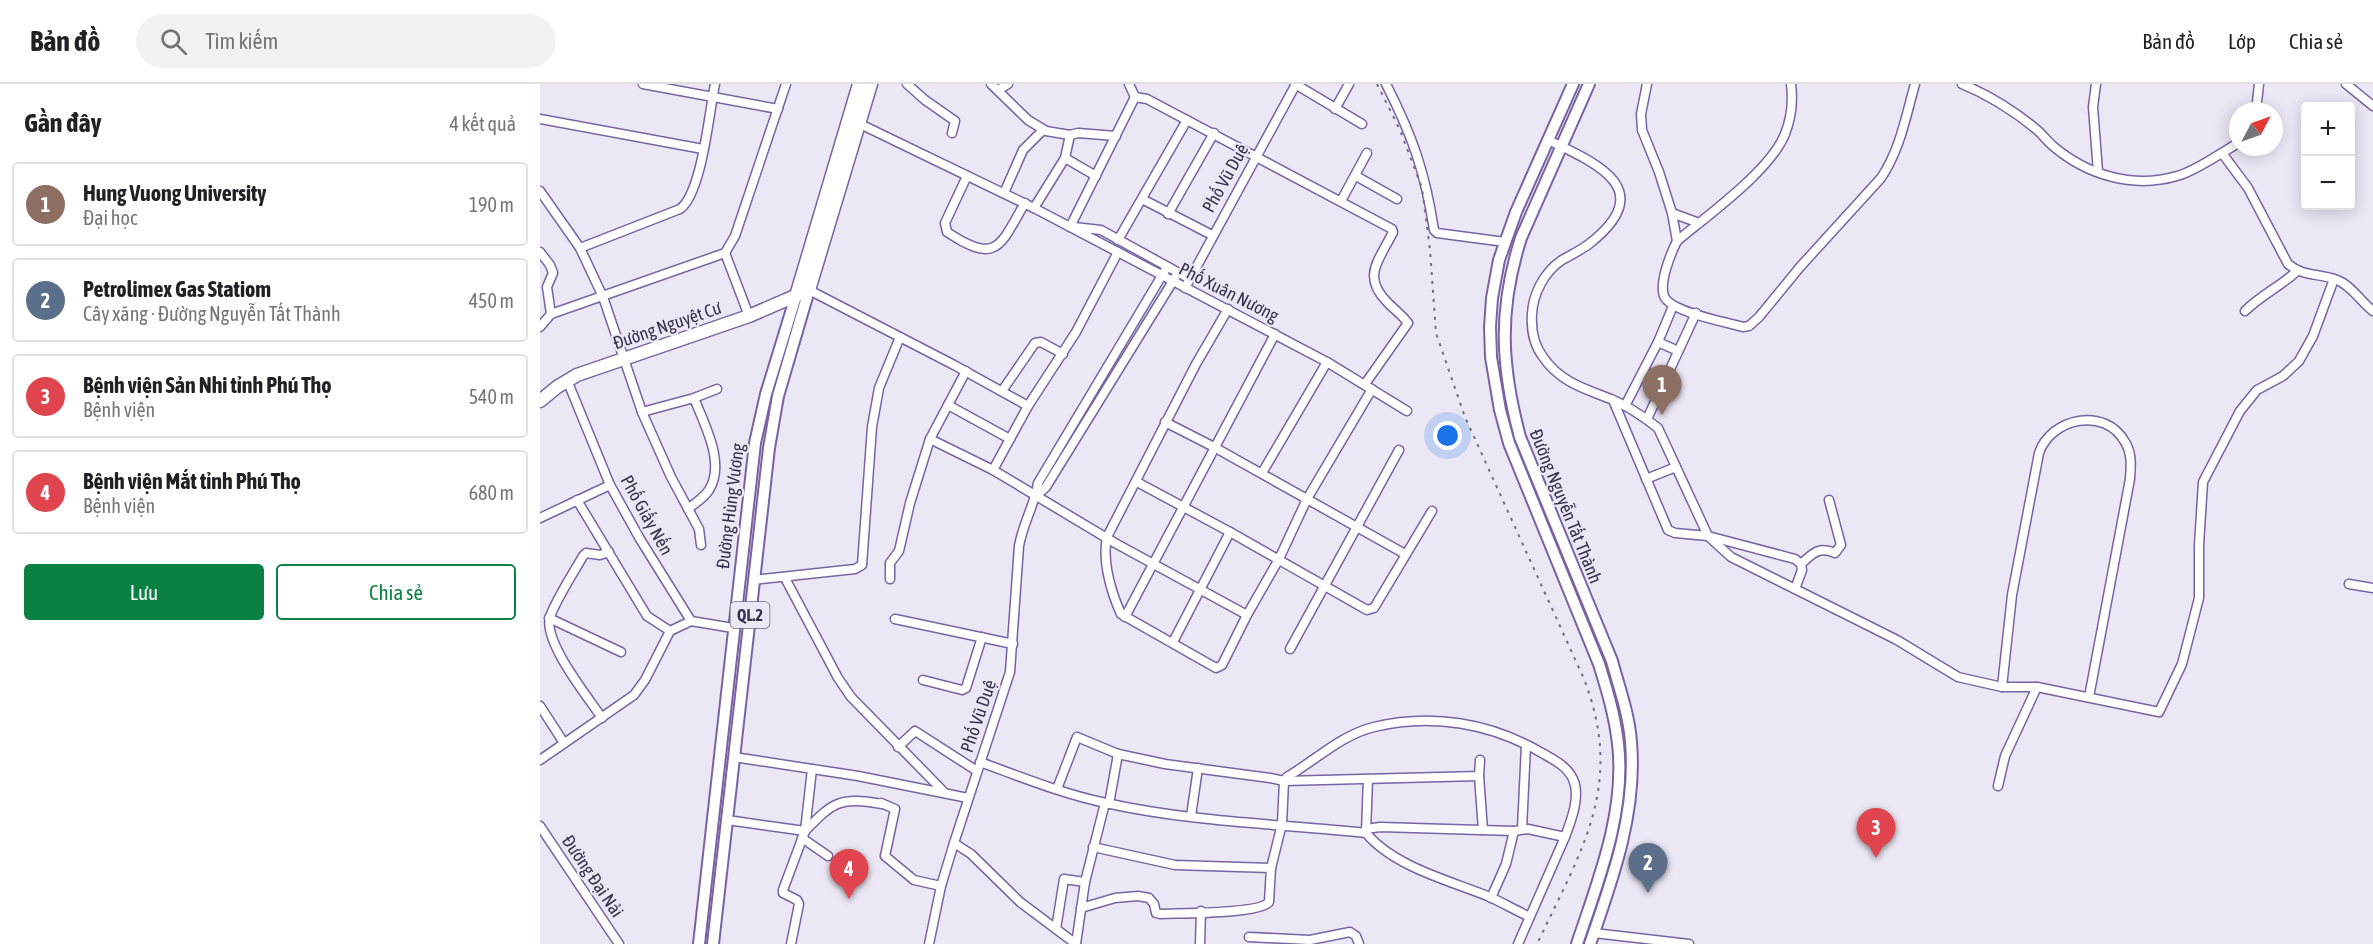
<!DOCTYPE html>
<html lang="vi">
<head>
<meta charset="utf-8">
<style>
  :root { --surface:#fff; --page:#f2f2f2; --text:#202124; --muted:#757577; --line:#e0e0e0; --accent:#0b8043 }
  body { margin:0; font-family:"Asap Condensed",sans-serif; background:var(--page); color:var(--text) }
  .controls { position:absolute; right:18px; top:18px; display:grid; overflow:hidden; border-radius:6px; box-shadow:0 3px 15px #0003 }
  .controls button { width:54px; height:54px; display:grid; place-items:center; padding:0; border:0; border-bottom:2px solid var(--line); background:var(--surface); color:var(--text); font:30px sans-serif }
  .compass { position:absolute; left:1689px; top:18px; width:54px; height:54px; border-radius:50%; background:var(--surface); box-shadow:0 3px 15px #0003; rotate:49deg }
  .you { position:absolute; left:908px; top:352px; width:21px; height:21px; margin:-15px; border:4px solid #fff; border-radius:50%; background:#1a73e8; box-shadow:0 0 0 9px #1a73e833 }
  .badge { display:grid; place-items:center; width:39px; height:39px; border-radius:50%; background:var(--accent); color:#fff; font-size:20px; font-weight:700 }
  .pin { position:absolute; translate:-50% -50px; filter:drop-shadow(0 2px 3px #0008) }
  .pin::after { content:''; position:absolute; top:32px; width:21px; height:18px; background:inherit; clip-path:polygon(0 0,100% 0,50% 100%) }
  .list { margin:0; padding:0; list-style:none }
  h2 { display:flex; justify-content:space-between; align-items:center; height:78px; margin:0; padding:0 24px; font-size:26px }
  h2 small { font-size:20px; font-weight:400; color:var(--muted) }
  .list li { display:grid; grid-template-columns:39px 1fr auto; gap:18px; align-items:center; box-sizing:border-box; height:84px; margin:0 12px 12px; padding:0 12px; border:2px solid var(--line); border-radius:6px }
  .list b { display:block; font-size:22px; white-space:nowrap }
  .list p { margin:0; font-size:20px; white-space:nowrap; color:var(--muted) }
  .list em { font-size:20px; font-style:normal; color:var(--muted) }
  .actions { display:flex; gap:12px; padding:18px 24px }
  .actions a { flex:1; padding:14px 0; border:2px solid var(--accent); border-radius:6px; text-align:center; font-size:21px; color:var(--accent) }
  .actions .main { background:var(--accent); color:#fff }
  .icon { flex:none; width:33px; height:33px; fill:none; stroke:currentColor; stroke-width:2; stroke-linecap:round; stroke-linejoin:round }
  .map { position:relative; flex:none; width:1833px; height:860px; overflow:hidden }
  header { display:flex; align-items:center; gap:36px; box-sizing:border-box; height:84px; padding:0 30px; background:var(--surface); border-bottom:2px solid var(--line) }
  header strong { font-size:28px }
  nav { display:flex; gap:33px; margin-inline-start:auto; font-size:21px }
  .search { width:420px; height:54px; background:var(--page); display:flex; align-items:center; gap:15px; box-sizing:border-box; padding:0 21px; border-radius:33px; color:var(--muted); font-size:22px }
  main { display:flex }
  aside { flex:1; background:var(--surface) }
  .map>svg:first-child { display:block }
</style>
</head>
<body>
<header>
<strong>Bản đồ</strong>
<div class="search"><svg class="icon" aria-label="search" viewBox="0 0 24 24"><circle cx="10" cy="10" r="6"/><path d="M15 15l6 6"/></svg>Tìm kiếm</div>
<nav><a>Bản đồ</a><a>Lớp</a><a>Chia sẻ</a></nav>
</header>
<main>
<aside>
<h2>Gần đây<small>4 kết quả</small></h2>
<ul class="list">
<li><span class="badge" style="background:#8d6e63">1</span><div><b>Hung Vuong University</b><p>Đại học</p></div><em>190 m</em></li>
<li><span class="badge" style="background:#5c6f8a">2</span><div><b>Petrolimex Gas Statiom</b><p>Cây xăng · Đường Nguyễn Tất Thành</p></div><em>450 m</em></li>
<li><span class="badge" style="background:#e0444e">3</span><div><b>Bệnh viện Sản Nhi tỉnh Phú Thọ</b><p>Bệnh viện</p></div><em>540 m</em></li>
<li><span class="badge" style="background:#e0444e">4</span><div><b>Bệnh viện Mắt tỉnh Phú Thọ</b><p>Bệnh viện</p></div><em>680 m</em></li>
</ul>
<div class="actions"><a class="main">Lưu</a><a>Chia sẻ</a></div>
</aside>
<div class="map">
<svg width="1833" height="860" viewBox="0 0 1833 860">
  <rect width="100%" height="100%" fill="#ebe7f5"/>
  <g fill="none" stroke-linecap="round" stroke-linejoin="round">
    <defs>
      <g id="minor">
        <polyline points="103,0 238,25"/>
        <polyline points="367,0 385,16 415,37 412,49"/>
        <polyline points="451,0 488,36 506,47 530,51 538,49 576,52"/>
        <polyline points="589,0 595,13"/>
        <polyline points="755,0 822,40"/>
        <path d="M846 0C873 53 885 88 894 146L897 149 965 158"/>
        <polyline points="1107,0 1101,30 1102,46 1119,88 1132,129 1137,157"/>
        <path d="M1251 0C1253 16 1251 35 1245 50 1230 87 1168 131 1137 157 1131 169 1119 198 1124 212 1130 228 1186 238 1203 243L1209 242 1219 233 1260 183 1341 94C1360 66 1366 32 1375 0"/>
        <path d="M1422 0C1449 11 1474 27 1496 45 1502 50 1507 57 1513 62 1547 91 1593 105 1637 92 1652 88 1668 77 1682 69L1708 104 1748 180C1763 193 1780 189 1797 196 1811 201 1821 218 1833 227"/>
        <polyline points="1556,0 1553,23 1558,88"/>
        <polyline points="1806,0 1833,22"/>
        <polyline points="458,6 468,0"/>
        <polyline points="795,25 809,0"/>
        <polyline points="1716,27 1719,0"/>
        <polyline points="0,35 163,65"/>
        <polyline points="320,40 494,124 787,278 867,327"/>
        <path d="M1008 56C1059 80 1118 106 1049 160 1041 166 1031 171 1022 176 1004 188 993 210 992 230 991 245 994 261 1003 273 1020 298 1045 305 1071 315 1088 322 1104 333 1118 344L1168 452 1191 473 1357 556 1418 593 1462 603H1497L1619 628 1642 580 1659 514V461L1663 398 1700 327 1717 306 1743 292 1759 277 1773 252 1794 195"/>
        <polyline points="1682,69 1698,59"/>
        <polyline points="525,74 556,92"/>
        <path d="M427 92 405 139 407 148C458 182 460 161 485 119"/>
        <polyline points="816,92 857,115"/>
        <polyline points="0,107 40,164 63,213 102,328 131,393 159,445 161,461"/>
        <polyline points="464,109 483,66 503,46"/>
        <polyline points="602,115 672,151"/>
        <polyline points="801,117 827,69"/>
        <polyline points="494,124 525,74 530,51"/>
        <polyline points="1132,129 1159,139"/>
        <polyline points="628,130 674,49"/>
        <path d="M530 143 595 13 607 15 852 145 853 148C839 177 821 192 848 219 855 226 863 232 868 239L825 300"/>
        <polyline points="534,143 561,146 650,195"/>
        <polyline points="578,156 647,36"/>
        <path d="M40 164 140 125C162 109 169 29 175 0"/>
        <polyline points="0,168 10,181 13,189 7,203 11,230"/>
        <polyline points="185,169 209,232"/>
        <polyline points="645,204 756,0"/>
        <polyline points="269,206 414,281 488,322"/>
        <path d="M688 225 656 280 567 453C562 477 571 508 581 530L676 584 682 581 707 531 739 475 767 415 832 305"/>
        <path d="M1705 227C1721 211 1741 202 1757 187"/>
        <polyline points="0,243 11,230 185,169 195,152 246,0"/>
        <polyline points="1118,258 1138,267"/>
        <polyline points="27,296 70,401 100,455 151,537 193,544"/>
        <polyline points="462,307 495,259 501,258 523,270"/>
        <polyline points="154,314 177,305"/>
        <polyline points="1073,316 1128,446 1135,449 1168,452 1255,475 1261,480 1262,486 1255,505"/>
        <polyline points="408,321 470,355"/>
        <polyline points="1085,322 1118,258 1133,222"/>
        <path d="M102 328 154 314C164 340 186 379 169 406 164 414 155 419 148 425"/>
        <polyline points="1107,335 1156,229"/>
        <polyline points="625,338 674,363 865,470"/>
        <polyline points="390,355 453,386 575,459 707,531"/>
        <polyline points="453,386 488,322 536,248 578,168"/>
        <polyline points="722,389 787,278"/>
        <polyline points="1106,395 1136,383"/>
        <polyline points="597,398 690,448 827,526 834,524 892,427"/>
        <polyline points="497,411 506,403 638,189"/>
        <polyline points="37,416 107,532 130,547"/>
        <polyline points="0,434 70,401"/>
        <path d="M1261 480C1273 469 1279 462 1295 469L1301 461 1289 416"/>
        <polyline points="245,494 298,594 311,613 404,708"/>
        <polyline points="350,495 350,479 359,467 370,419 390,355 426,287"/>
        <polyline points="213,496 315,485 322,481 332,343 339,304 360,253"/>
        <polyline points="1809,500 1833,504"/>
        <polyline points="585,533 735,250"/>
        <polyline points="9,534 81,568"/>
        <polyline points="355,535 473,560"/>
        <polyline points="633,558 690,448"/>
        <polyline points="750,565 859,366"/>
        <polyline points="383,596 422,606 426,604 442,553"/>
        <path d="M1462 603 1472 511 1499 369C1511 334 1565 322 1585 358 1592 369 1591 382 1590 395L1549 613"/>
        <polyline points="0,622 24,659"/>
        <path d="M62 634C48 613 3 558 10 533 15 517 34 488 43 472L46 469 60 471 69 468"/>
        <polyline points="358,663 375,647 437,687"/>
        <polyline points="194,673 318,692 428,714"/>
        <polyline points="0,676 94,611 105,596 130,547 151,537"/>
        <path d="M440 678C481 693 523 710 566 719 651 738 740 740 826 749 854 783 911 797 950 813 963 819 975 826 988 832"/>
        <polyline points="939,692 943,746"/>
        <polyline points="1458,702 1465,672 1497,603"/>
        <polyline points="517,705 537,653 578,670 625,680 730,694 744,697 939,692 940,676"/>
        <polyline points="341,719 355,725 345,772 374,796 401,802"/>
        <polyline points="569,720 578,670"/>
        <polyline points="651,732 658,684"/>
        <polyline points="187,736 265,747"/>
        <polyline points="0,742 79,860"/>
        <polyline points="826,745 840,743 974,747 988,745 1025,753 978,860"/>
        <polyline points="982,745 986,661"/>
        <path d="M265 747C294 717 300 713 342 720"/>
        <polyline points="826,748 828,695"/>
        <polyline points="262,754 288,772"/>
        <polyline points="414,759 431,770 480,818 536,860"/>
        <path d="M731 784 742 740 744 697 747 693C776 676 801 651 834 643 892 629 951 639 1002 669 1014 676 1027 682 1033 695 1041 712 1031 737 1025 753"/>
        <polyline points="951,814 966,780 974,747"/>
        <path d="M541 824 575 814 598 812 609 814 614 820 616 829 620 830C639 829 720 830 729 818L731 784 635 781 553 763"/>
        <polyline points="516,845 524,795 545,798"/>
        <polyline points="1054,849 1149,860"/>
        <polyline points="709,853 770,856 810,848 816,852 819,860"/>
        <polyline points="251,860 259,820 257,816 243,809 243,806 265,747 272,685"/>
        <path d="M389 860 401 802 414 759 470 588 479 462C483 439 495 420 498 399L627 183"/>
        <polyline points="536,860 545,798 565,719"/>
        <polyline points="660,860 661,827"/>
      </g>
      <g id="major">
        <path d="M1033 0 976 128 959 176 952 214 950 243 951 273 960 326 969 359 1059 580C1067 606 1075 632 1078 660 1086 728 1058 797 1037 860"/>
        <path d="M1049 0 981 154C958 226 961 282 980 353L1072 577C1079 603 1089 630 1091 658 1097 728 1073 794 1050 860"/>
        <polyline points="159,860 215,359 226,310 256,212"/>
        <polyline points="173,860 229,364 238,312 269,206"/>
      </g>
      <g id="highway">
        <polyline points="256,212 319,0"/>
        <polyline points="0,317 17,303 37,291 209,232 269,206 331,0"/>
      </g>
    </defs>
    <!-- minor casing -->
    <use href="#minor" stroke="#7963a3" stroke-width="11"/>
    <!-- major casing -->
    <use href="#major" stroke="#7963a3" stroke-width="14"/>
    <!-- highway casing -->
    <use href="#highway" stroke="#7963a3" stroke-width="15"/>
    <!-- minor -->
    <use href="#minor" stroke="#fff" stroke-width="8"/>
    <!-- major -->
    <use href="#major" stroke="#fff" stroke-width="10"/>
    <!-- highway -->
    <use href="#highway" stroke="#fff" stroke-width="12"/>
    <!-- rail -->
    <path stroke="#746c84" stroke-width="2" stroke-dasharray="3 6" stroke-linecap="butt" d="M837 0 860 46 882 104 890 166 896 249 925 333 1044 595C1085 701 1042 765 997 860"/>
  </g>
  <g text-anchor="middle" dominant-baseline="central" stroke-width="4.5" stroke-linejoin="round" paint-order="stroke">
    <!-- shield labels -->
    <rect fill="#ebe7f5" stroke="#6e677f" stroke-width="1.5" x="190.5" y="518" width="39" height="26" rx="4.5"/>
    <g font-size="16" font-weight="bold" fill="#39304c">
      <text x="210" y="531">QL.2</text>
    </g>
    <!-- street labels -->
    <g font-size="18" fill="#39304c" stroke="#ebe7f5">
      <text transform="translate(685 94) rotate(-61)">Phố Vũ Duệ</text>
      <text transform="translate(689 208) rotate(27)">Phố Xuân Nương</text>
      <text transform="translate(127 241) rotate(-19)">Đường Nguyệt Cư</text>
      <text transform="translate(190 422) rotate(-83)">Đường Hùng Vương</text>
      <text transform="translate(1026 422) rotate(68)">Đường Nguyễn Tất Thành</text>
      <text transform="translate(107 431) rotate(61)">Phố Giấy Nến</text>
      <text transform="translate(438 632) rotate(-71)">Phố Vũ Duệ</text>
      <text transform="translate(53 792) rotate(56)">Đường Đại Nải</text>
    </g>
  </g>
</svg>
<div class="controls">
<button>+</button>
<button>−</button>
</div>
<svg class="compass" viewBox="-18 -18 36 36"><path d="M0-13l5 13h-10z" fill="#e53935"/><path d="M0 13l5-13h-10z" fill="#757577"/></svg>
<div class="you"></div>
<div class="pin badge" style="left:1122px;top:331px;background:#8d6e63">1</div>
<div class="pin badge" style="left:1108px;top:809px;background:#5c6f8a">2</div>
<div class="pin badge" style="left:1336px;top:774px;background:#e0444e">3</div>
<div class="pin badge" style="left:309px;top:815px;background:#e0444e">4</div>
</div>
</main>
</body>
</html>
